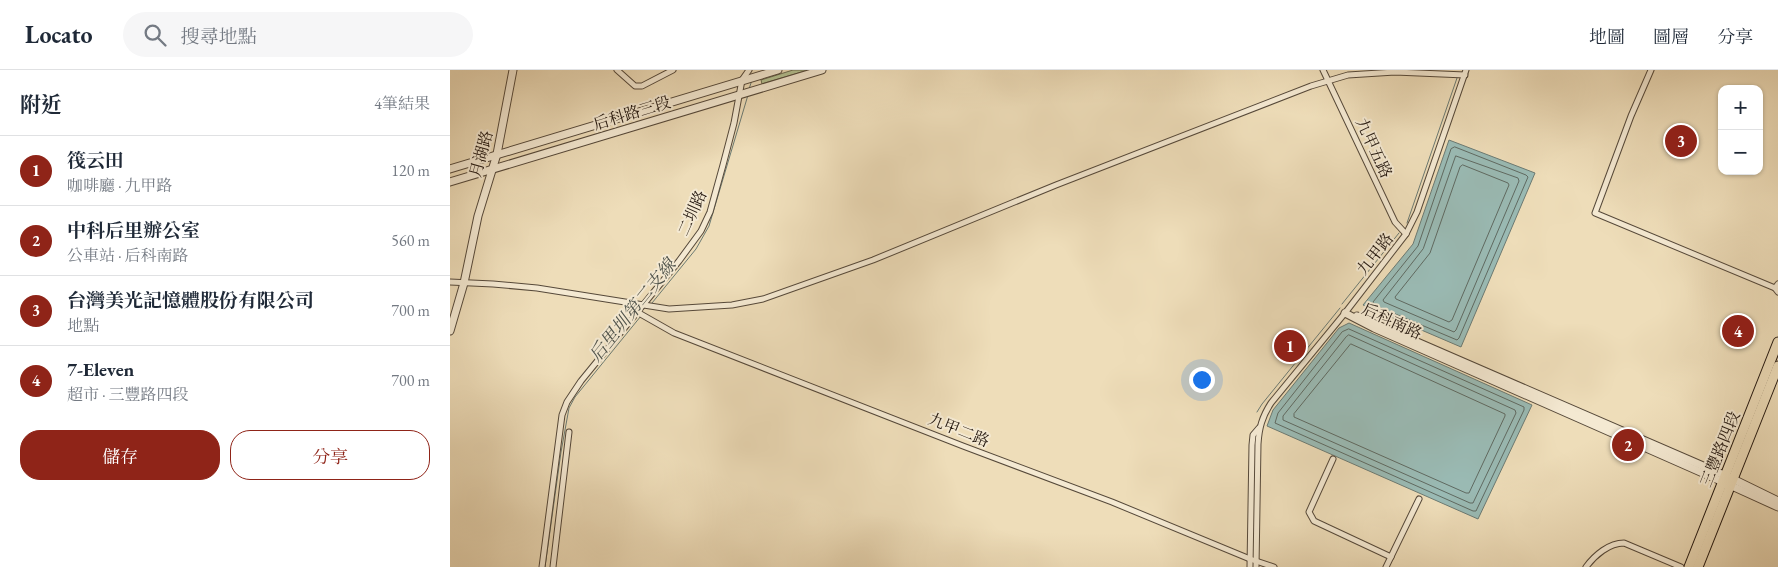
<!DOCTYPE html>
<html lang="zh-TW">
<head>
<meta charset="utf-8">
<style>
  :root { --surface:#fff; --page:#f6f6f7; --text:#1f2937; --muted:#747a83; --line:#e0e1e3; --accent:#8f2418 }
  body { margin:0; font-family:"EB Garamond","Noto Serif TC",serif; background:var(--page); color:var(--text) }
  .controls { position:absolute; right:15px; top:15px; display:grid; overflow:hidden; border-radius:10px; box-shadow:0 1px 4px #0004 }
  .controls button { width:45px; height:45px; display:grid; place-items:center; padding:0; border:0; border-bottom:1px solid var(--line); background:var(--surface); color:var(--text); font:25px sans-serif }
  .you { position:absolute; left:751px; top:309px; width:18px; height:18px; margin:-12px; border:4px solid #fff; border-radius:50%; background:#1a73e8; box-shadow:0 0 0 8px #1a73e833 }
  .badge { display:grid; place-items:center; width:32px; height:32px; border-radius:50%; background:var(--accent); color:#fff; font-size:16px; font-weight:700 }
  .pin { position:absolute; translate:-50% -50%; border:2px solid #fff; box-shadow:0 1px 5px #0006 }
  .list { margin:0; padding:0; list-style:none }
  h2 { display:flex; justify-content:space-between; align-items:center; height:65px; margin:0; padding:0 20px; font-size:21px }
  h2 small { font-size:16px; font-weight:400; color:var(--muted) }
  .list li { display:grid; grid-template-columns:32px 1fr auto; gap:15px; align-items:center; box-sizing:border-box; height:70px; padding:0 20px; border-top:1px solid var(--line) }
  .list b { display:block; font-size:19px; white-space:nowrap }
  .list p { margin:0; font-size:16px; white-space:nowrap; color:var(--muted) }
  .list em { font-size:16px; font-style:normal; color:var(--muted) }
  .actions { display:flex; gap:10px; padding:15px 20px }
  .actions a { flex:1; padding:11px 0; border:1px solid var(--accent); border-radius:20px; text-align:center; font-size:18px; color:var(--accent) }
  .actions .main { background:var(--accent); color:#fff }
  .icon { flex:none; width:28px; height:28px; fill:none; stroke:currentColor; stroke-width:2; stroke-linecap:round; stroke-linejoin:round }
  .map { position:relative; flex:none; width:1328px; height:497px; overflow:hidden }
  header { display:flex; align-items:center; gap:30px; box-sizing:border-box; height:70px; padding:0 25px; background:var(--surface); border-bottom:1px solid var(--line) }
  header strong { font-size:24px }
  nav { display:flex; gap:28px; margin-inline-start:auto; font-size:18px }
  .search { width:350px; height:45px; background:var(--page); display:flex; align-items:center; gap:12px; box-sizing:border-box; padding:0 18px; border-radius:28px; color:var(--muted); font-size:19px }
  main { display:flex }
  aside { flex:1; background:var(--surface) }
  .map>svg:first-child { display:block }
</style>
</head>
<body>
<header>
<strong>Locato</strong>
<div class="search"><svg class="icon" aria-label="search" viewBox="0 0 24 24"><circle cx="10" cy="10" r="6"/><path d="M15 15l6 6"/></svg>搜尋地點</div>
<nav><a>地圖</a><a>圖層</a><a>分享</a></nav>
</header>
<main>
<aside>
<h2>附近<small>4筆結果</small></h2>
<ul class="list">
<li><span class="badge">1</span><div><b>筏云田</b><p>咖啡廳 · 九甲路</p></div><em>120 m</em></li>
<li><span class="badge">2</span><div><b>中科后里辦公室</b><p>公車站 · 后科南路</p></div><em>560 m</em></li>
<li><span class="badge">3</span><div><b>台灣美光記憶體股份有限公司</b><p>地點</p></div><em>700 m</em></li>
<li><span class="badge">4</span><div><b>7-Eleven</b><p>超市 · 三豐路四段</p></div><em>700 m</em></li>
</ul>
<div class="actions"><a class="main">儲存</a><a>分享</a></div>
</aside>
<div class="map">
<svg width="1328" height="497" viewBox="0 0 1328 497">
  <rect width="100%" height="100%" fill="#eeddb9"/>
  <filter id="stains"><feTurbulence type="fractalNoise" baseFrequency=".004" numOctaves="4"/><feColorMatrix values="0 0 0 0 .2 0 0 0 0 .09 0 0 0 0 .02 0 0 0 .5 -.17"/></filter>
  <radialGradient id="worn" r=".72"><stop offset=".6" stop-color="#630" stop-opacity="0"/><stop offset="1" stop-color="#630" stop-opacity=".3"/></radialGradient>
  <!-- green -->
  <polygon fill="#b4c292" stroke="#6c6d51" points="343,0 358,0 312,14 311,10"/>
  <!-- water -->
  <g fill="#9abbb5" stroke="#6b7a73">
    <polygon points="999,70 1085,103 1011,277 913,235 963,174"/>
    <polygon points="899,253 1082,335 1028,449 817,356 823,340 889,258"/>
  </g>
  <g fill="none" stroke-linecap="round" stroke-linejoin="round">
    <!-- shore -->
    <g stroke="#5f6a62" stroke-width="1">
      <polygon points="1005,77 1076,105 1078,107 1009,268 1007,270 924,235 923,232 968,176 1001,79"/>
      <polygon points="1006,86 1068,108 1069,111 1006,260 1004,262 934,232 933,230 973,179"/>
      <polygon points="1013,95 1058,113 1059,115 1002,250 999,252 946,229 945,227 980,183 1010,97"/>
      <polygon points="899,259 1074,337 1074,340 1026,441 1023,441 825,353 828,343 892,262"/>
      <polygon points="899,265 1065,340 1066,343 1023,433 1020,433 833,350 833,346 896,267"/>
      <polygon points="901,274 1055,344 1055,346 1019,423 1016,423 844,347 844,344"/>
    </g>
    <!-- stream -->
    <g stroke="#6b7a73" stroke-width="1">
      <polyline points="299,19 302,10"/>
      <polyline points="957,153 1007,8"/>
      <polyline points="202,233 246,179 259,156 298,25"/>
      <polyline points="892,234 949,163"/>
      <polyline points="807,342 812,334 890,238"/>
      <polyline points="803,481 805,378"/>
      <polyline points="95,497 111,382 119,338 125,327 191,246"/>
    </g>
    <defs>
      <g id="minor">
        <polyline points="167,0 185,16 192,16 223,0"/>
        <polyline points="873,0 945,152 956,164"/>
        <polyline points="1201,0 1181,46 1145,143 1325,218"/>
        <polyline points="0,212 43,214 87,218 219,239 282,235 313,229 423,190 606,115 861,16 898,5 945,2 1015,5"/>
        <polyline points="1328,214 1325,218 1328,222"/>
        <polyline points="187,242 224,263 513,376 662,432 800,489 824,497"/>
        <polyline points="883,389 859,442 864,451 941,487"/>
        <polyline points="92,497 112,345 117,332 131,311 229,191 251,161 260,142 273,95 284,53 292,10 299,0"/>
        <polyline points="103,497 119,362"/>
        <polyline points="800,497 802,375 803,365 809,358"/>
        <path d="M806 497 808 374C809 358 812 347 821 333L895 243 956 164 967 142 1016 0"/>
        <polyline points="936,497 969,429"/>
        <path d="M1136 497C1145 485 1159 473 1174 473L1231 497"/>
      </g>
      <g id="tertiary">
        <polyline points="0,99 328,0"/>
        <polyline points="0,112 372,0"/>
        <polyline points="895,243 924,258 1273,412 1328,437"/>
        <polyline points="907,246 1283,409 1328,431"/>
        <polyline points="0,261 14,213 28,146 47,84 63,0"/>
      </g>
      <g id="primary">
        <polyline points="1239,497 1328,272"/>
        <polyline points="1248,497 1328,296"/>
      </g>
    </defs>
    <!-- minor casing -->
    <use href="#minor" stroke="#56493a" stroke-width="7"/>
    <!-- tertiary casing -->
    <use href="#tertiary" stroke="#56493a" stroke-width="9"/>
    <!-- primary casing -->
    <use href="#primary" stroke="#241810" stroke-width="11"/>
    <!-- minor -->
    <use href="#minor" stroke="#f4e9d2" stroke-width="5"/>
    <!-- tertiary -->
    <use href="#tertiary" stroke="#f4e9d2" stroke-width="7"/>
    <!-- primary -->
    <use href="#primary" stroke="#eeddb9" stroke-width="9"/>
  </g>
  <g text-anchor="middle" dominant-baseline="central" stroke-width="4" stroke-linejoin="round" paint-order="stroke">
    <!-- street labels -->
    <g font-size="16" fill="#241810" stroke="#f4e9d2">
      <text transform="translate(182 43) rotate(-17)">后科路三段</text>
      <text transform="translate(924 78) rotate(65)">九甲五路</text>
      <text transform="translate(31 84) rotate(-75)">月湖路</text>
      <text transform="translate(242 143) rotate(-66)">二圳路</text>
      <text transform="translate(925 184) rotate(-52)">九甲路</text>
      <text transform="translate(942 251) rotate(25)">后科南路</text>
      <text transform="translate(509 360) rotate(22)">九甲二路</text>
      <text transform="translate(1270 379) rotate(-68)">三豐路四段</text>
    </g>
    <!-- water labels -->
    <g font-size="18" font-style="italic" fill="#4d514a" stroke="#f4e9d2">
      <text transform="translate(182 240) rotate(-51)">后里圳第二支線</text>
    </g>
  </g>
  <rect width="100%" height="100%" filter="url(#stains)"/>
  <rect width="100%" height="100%" fill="url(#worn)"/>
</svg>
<div class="controls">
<button>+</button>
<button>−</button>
</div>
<div class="you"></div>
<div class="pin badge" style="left:840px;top:276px">1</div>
<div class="pin badge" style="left:1178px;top:375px">2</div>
<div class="pin badge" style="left:1231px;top:71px">3</div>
<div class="pin badge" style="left:1288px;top:261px">4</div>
</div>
</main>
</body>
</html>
